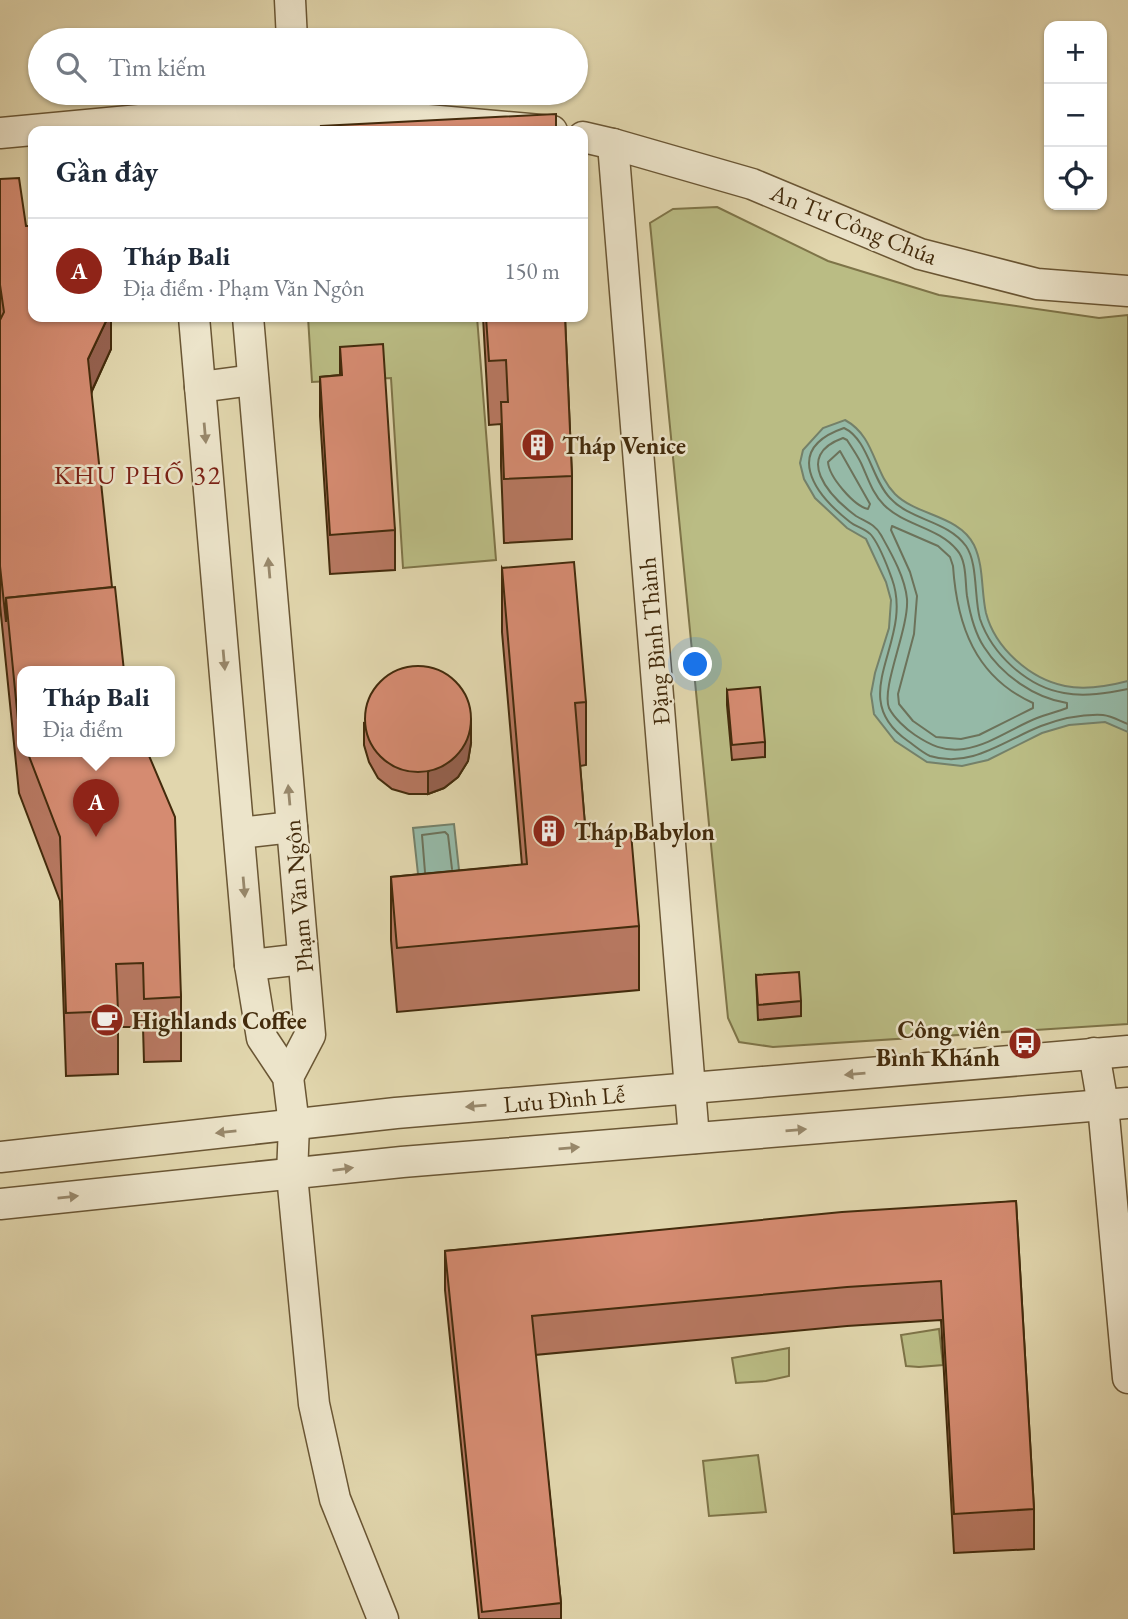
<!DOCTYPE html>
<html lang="vi">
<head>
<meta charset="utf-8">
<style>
  :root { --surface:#fff; --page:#f2f2f3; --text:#1f2937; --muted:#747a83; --line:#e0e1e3; --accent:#8f2418 }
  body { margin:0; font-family:"EB Garamond",serif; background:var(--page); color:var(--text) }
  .controls { position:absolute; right:21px; top:21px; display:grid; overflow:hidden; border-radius:14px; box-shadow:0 2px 5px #0004 }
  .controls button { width:63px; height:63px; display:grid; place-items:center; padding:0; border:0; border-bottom:2px solid var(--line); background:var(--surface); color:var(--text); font:35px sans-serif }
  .you { position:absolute; left:696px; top:665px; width:24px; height:24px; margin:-18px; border:5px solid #fff; border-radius:50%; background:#1a73e8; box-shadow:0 0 0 10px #1a73e833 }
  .badge { display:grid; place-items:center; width:46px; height:46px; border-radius:50%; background:var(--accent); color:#fff; font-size:23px; font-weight:700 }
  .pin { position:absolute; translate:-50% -58px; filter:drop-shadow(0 2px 4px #0008) }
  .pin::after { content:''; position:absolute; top:37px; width:24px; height:21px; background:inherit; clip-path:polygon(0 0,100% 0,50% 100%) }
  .popup { position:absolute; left:17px; top:666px; width:158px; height:91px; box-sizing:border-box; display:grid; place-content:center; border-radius:14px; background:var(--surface); filter:drop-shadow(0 2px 5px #0005); font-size:23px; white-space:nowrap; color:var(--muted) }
  .popup b { font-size:26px; color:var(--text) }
  .popup::after { content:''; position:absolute; left:50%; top:100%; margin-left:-14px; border:14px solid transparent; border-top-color:var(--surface) }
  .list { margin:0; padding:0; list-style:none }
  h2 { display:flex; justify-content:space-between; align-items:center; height:91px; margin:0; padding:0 28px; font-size:30px }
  h2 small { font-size:23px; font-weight:400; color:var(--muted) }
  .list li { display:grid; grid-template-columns:46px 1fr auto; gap:21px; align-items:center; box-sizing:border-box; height:105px; padding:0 28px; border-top:2px solid var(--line) }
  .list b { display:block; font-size:26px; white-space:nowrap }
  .list p { margin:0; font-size:23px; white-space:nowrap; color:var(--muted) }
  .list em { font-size:23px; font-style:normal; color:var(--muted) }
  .icon { flex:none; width:38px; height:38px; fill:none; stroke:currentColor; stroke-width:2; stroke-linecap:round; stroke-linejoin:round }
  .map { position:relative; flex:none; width:1128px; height:1619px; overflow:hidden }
  .search { position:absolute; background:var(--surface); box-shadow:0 2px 5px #0004; left:28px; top:28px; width:560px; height:77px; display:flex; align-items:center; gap:18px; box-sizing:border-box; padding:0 24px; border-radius:38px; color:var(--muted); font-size:26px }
  .panel { position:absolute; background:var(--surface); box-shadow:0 2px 5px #0004; left:28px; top:126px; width:560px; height:196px; border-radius:14px }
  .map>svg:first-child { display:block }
</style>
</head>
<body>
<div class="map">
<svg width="1128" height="1619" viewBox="0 0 1128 1619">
  <rect width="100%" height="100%" fill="#e1d6ad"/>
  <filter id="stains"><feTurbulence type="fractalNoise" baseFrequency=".00286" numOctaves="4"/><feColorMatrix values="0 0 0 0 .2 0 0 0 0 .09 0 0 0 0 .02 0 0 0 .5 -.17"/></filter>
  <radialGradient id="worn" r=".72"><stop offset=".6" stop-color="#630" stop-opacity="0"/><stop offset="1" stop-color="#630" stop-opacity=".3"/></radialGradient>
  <!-- green -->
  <g fill="#babc84" stroke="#7e7448" stroke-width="2">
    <polygon points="717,207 828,261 939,295 1099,318 1128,315 1128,1024 773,1047 739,1042 728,1018 650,223 673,209"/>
    <polygon points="308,317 477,317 496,560 403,568 391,378 312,382"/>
    <polygon points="939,1329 943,1365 919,1367 906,1366 901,1335"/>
    <polygon points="789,1348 789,1376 766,1381 736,1383 732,1358"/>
    <polygon points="758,1455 766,1512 709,1516 703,1461"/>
  </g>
  <!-- water -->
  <g fill="#95b9a7" stroke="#748069" stroke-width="2">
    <path d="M845 420C876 437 873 472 895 494 917 516 959 515 974 545 984 566 981 591 986 613 995 648 1030 679 1065 686 1085 690 1109 686 1128 681V732L1105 722 1069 725 1042 733 988 760 962 766 927 762 895 741 874 714 871 694 875 673 889 628 891 600 886 582 866 539 847 528 815 498 804 479 800 463 803 450 823 428Z"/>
    <polygon points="454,824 464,916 423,920 413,828"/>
  </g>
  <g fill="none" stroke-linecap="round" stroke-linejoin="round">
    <!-- shore -->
    <g stroke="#6c725a" stroke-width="2">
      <path d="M843 438 847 440C852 448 857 455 861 463 868 478 872 493 884 505 905 526 938 527 957 550 967 561 965 582 967 596 970 614 974 632 984 647 1002 675 1034 698 1067 703V708C1057 712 1047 714 1037 718 1012 728 990 745 964 749 944 752 930 745 915 735 906 729 894 718 889 708 881 687 909 629 907 599 905 577 891 553 881 535 875 524 866 522 856 516 829 496 793 456 843 438Z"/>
      <path d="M840 451 870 504 868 509C854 506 829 477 828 462Z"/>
      <path d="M892 526 938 546 950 557 953 566C957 625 975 677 1033 703V708L979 735 961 739 936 737 913 721 899 704 898 694 914 634 917 596 910 572 891 530Z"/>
      <path d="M1128 689C1108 693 1085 697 1064 693 1027 687 992 654 980 619 974 598 978 563 966 546 947 520 911 521 890 498 872 480 868 439 844 428 783 449 813 493 850 522 856 527 867 529 872 536 881 548 887 565 892 579 915 642 843 696 908 741 915 746 923 753 930 756 971 769 1005 740 1041 726 1060 719 1082 714 1103 715 1112 716 1120 721 1128 724"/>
      <polyline points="425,872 422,835 445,832 448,835 452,869"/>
    </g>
    <defs>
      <g id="minor">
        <polyline points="290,0 292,40"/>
        <polyline points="0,133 214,113 349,113 552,131"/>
        <polyline points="583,137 613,144 752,184 920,254 1037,284 1128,291"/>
        <polyline points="613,144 694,1138"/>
        <polyline points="194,317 250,965 262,1038 288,1077 294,1125 292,1175 314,1404 335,1499 383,1619"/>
        <polyline points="248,317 310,1035 288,1077"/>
        <polyline points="200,387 253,380"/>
        <polyline points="239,833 292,827"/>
        <polyline points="250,965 303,959"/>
        <polyline points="1094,1053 1103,1105 1128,1378"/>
        <polyline points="0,1157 396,1113 1128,1051"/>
        <polyline points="0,1204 402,1162 1128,1103"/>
      </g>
    </defs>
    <!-- minor casing -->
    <use href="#minor" stroke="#6a5634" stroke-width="33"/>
    <!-- minor -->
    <use href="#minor" stroke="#ece4ca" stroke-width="30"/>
  </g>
  <!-- wall -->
  <g fill="#b77861" stroke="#432b0c" stroke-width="2">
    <polygon points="0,179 26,226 111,317 111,349 92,391 23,671 23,751 147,751 181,997 181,1061 144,1062 143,1027 118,1027 118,1074 66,1076 60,901 19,793 0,605"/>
    <polygon points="483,317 565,317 572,476 572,539 504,543 501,466 501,424 489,425"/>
    <polygon points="340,347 395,530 395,570 330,574 320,416 320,377 340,375"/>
    <polygon points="502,568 586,702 586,765 580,766 586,837 639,926 639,990 397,1012 391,940 391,877 522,865 502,632"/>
    <polygon points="727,690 765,742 765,757 732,760 727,705"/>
    <polygon points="364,723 471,743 468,761 458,777 444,788 428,794 409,794 392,789 378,778 369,762 364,745"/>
    <polygon points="756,975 801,1001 801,1016 758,1020"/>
    <polygon points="1016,1201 1034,1509 1034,1549 954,1553 941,1320 847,1326 535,1355 561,1603 561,1619 479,1619 445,1290 445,1251"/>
  </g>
  <!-- shaded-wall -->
  <g fill="#95614f" stroke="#432b0c" stroke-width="2">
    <polygon points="108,317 111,317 111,349 88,399 88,359"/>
    <polygon points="471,721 471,743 468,761 458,777 444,788 428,794 428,772"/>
  </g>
  <!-- building -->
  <g fill="#d58b71" stroke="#432b0c" stroke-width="2">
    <polygon points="556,114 556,131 322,131 321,126"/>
    <polygon points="19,178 26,226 33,226 33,317 108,317 88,359 112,587 6,598 6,622 0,566 0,320 4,312 0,285 0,179"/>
    <polygon points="486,317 565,317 572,476 504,479 501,402 508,402 506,360 489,361"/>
    <polygon points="383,344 395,530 330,535 320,377 342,375 340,347"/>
    <polygon points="574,562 586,702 575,703 586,837 631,833 639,926 397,948 391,877 527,864 502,568"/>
    <polygon points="115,587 124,671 23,671 23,739 19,730 6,598"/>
    <circle cx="418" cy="719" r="53"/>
    <polygon points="760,687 765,742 732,745 727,690"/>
    <polygon points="27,751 147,751 175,817 181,997 144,999 143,963 116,964 118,1011 66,1013 60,837"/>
    <polygon points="799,972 801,1001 758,1005 756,975"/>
    <polygon points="1016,1201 1034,1509 954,1514 941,1281 847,1287 532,1316 561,1603 482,1612 445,1251 842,1212"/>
  </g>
  <!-- one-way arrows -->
  <defs><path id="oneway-solid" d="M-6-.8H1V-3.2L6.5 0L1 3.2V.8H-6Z" transform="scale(1.75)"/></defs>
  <g fill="#98886b">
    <use href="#oneway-solid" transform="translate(205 433) rotate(85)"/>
    <use href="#oneway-solid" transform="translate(269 568) rotate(-95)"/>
    <use href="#oneway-solid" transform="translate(224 660) rotate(85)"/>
    <use href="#oneway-solid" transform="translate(289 795) rotate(-95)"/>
    <use href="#oneway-solid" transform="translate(244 887) rotate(85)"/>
    <use href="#oneway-solid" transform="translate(855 1074) rotate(175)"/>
    <use href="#oneway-solid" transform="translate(476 1106) rotate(175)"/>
    <use href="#oneway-solid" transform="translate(796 1130) rotate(-5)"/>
    <use href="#oneway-solid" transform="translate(226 1132) rotate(174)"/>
    <use href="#oneway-solid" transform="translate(569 1148) rotate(-5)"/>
    <use href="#oneway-solid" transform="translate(343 1169) rotate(-7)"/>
    <use href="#oneway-solid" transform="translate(68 1197) rotate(-6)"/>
  </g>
  <!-- icons -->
  <defs>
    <symbol id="building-disc" viewBox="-11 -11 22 22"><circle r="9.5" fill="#8f2418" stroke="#ece4ca"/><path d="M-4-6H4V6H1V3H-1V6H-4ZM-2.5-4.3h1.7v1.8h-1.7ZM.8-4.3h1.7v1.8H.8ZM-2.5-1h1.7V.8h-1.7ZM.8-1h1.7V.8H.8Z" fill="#fff"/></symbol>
    <symbol id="cafe-disc" viewBox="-11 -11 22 22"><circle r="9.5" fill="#8f2418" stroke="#ece4ca"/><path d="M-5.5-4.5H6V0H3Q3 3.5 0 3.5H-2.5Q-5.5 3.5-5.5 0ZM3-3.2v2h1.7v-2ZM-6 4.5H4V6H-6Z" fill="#fff"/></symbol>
    <symbol id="bus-disc" viewBox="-11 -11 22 22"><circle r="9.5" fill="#8f2418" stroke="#ece4ca"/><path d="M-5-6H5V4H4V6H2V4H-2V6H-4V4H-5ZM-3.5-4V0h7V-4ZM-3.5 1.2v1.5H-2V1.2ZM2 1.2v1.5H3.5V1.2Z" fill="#fff"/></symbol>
  </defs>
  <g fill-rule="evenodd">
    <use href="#building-disc" x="519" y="426" width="38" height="38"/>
    <use href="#building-disc" x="530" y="812" width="38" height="38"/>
    <use href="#cafe-disc" x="88" y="1001" width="38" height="38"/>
    <use href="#bus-disc" x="1006" y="1024" width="38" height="38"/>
  </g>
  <g text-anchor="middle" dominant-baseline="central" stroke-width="5" stroke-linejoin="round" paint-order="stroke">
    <!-- street labels -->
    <g font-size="24" fill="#432b0c" stroke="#ece4ca">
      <text transform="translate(854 224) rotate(22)">An Tư Công Chúa</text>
      <text transform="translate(654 641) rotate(-95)">Đặng Bình Thành</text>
      <text transform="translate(298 896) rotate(-95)">Phạm Văn Ngôn</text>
      <text transform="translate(564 1099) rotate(-5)">Lưu Đình Lễ</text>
    </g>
    <!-- poi labels -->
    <g font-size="24" font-weight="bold" fill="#432b0c" stroke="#ece4ca" text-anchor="start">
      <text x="562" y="445">Tháp Venice</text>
      <text x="574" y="831">Tháp Babylon</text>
      <text x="132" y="1020">Highlands Coffee</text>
      <text x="1000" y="1029" text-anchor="end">Công viên<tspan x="1000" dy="28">Bình Khánh</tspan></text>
    </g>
    <!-- neighbourhood labels -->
    <g font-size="26" letter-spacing="2" fill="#7a1f14" stroke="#ece4ca">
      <text x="138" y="475">KHU PHỐ 32</text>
    </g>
  </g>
  <rect width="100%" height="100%" filter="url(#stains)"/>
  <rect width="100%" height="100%" fill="url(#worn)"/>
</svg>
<div class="controls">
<button>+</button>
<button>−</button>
<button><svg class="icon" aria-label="locate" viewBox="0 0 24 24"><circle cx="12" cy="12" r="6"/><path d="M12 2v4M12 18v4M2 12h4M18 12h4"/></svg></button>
</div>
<div class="you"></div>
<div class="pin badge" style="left:96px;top:837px">A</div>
<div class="popup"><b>Tháp Bali</b>Địa điểm</div>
<div class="search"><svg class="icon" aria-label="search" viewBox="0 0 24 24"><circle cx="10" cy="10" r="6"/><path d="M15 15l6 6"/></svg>Tìm kiếm</div>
<section class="panel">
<h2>Gần đây<small></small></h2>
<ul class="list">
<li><span class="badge">A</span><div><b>Tháp Bali</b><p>Địa điểm · Phạm Văn Ngôn</p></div><em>150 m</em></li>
</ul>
</section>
</div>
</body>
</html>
